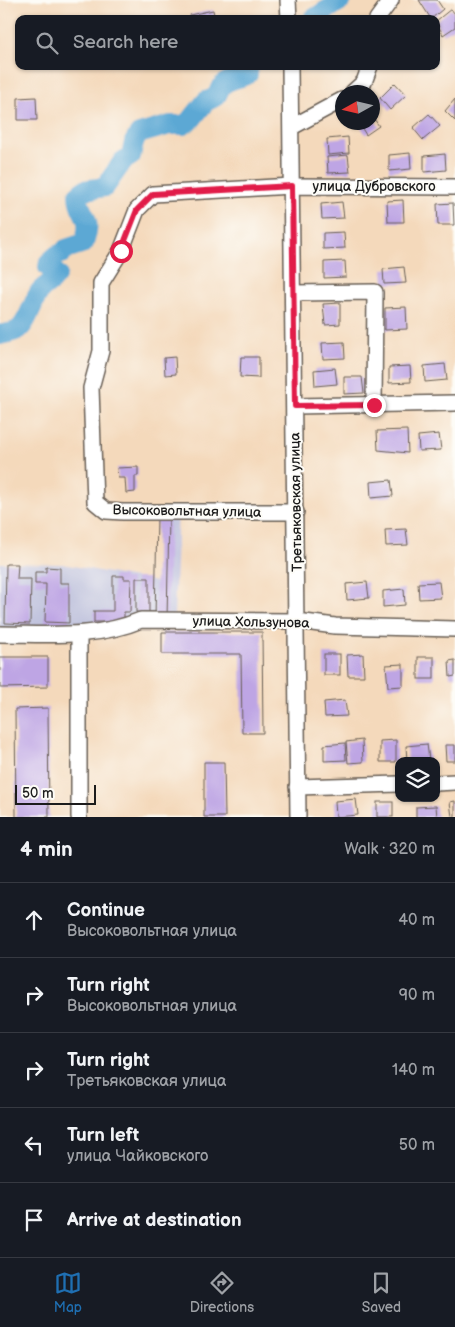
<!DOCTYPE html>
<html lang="en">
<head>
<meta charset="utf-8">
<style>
  :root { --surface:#171b24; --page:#20242c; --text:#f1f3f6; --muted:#9ea1a6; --line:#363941; --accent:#1f6fb2 }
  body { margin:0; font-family:"Balsamiq Sans",sans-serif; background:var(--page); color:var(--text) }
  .controls { position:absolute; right:15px; bottom:15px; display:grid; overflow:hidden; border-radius:10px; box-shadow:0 1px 4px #0004 }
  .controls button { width:45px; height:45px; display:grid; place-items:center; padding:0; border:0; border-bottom:1px solid var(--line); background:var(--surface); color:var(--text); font:25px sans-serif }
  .compass { position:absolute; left:335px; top:85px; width:45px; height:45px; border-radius:50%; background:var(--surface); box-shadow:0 1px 4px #0004; rotate:262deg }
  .scale { position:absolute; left:15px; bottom:12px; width:81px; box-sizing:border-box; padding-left:5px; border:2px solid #1c1c1c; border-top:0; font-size:14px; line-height:18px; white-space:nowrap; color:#1c1c1c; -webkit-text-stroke:4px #fdfcf7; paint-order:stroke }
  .stop { position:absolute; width:15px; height:15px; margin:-11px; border:4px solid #e11d48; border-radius:50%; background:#fff }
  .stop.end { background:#e11d48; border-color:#fff; box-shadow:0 1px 5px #0008 }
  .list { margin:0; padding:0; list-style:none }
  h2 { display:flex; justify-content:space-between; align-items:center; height:65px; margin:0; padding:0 20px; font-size:21px }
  h2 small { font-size:16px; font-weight:400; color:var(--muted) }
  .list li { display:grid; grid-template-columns:32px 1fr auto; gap:15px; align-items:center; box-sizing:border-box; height:75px; padding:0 20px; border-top:1px solid var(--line) }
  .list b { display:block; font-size:19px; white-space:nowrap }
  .list p { margin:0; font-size:16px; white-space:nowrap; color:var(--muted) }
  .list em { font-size:16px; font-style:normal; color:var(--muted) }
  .icon { flex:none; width:28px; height:28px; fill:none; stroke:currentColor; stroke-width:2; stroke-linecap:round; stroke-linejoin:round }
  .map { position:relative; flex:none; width:455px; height:817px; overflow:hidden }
  .search { position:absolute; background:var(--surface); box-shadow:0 1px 4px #0004; left:15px; right:15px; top:15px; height:55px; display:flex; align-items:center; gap:12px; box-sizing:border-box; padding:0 18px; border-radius:10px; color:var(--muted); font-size:19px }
  .sheet { height:440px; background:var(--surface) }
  nav { display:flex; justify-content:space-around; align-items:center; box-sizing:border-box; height:70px; border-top:1px solid var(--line); background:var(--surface); font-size:14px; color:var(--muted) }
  nav a { display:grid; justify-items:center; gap:2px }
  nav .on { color:var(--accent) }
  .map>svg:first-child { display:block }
</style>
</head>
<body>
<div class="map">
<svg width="455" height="817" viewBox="0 0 455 817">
  <rect width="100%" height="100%" fill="#fdfcf7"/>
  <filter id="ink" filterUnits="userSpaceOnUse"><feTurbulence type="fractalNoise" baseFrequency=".02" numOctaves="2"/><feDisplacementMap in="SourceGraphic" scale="10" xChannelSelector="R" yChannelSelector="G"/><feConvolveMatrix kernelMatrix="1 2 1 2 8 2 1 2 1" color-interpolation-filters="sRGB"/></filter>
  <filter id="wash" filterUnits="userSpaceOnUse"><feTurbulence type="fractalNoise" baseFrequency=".0096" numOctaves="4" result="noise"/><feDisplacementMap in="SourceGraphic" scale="20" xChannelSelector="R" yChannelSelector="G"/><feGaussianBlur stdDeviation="1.12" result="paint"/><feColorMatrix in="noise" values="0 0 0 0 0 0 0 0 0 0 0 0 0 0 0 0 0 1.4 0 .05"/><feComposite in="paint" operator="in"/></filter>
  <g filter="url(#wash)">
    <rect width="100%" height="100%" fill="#f4d9bb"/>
    <!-- industrial -->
    <polygon fill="#c0c2dd" points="178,511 174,617 79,630 0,629 0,563 63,564 156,582 157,517"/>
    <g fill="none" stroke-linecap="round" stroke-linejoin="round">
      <!-- river -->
      <g stroke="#5ba8d4" stroke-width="20">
        <polyline points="313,19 342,0"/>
        <path d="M0 335C6 333 14 333 19 329 28 322 33 301 40 291 45 285 54 282 57 274L48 267 49 262 57 255 63 253 66 249 84 243C94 213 79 217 78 195L84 190 105 187 123 161 131 156 134 142 139 134 170 125H183L191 120 206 101C224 95 214 92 225 83 231 79 241 78 248 74L249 66"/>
      </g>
    </g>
    <g id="blocks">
      <!-- building -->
      <g fill="#bea5e4">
        <polygon points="419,0 437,0 443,9 431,19"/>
        <polygon points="451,9 455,14 455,27 443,35 436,21"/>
        <polygon points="213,10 215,19 191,19 190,15"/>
        <polygon points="395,83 406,95 390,110 380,98"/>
        <polygon points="36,97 37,120 18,120 18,98"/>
        <polygon points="455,99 455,121 445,111"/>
        <polygon points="429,114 440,126 423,140 413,128"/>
        <polygon points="372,116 379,126 366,135 358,122 372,122"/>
        <polygon points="348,137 349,153 328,155 327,139"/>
        <polygon points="410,153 411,169 389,171 389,155"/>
        <polygon points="445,154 446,170 424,172 424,156"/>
        <polygon points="348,155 350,172 328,173 327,157"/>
        <polygon points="403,200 404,222 388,222 387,201"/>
        <polygon points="342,202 344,218 322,219 321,204"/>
        <polygon points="453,203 454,225 438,225 437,204"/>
        <polygon points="344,232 345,248 323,249 323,233"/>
        <polygon points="345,261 346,277 324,278 324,262"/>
        <polygon points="404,267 406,283 384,284 383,269"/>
        <polygon points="340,303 340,324 325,325 323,304"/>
        <polygon points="406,307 407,329 385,330 385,308"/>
        <polygon points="344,342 345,358 323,359 322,343"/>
        <polygon points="175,357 176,374 165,375 164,358"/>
        <polygon points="241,357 259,357 259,378 240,377"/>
        <polygon points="445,364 447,380 425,382 424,366"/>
        <polygon points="410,366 411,382 389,383 389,367"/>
        <polygon points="335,368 337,384 315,386 314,370"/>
        <polygon points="344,377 362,377 364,393 344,394"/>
        <polygon points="407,430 408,453 378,450 377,431"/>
        <polygon points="439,434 441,450 419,451 418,436"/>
        <polygon points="138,467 138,476 135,476 135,492 126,493 125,478 118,478 117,468"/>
        <polygon points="391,480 393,496 371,498 370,482"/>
        <polygon points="157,517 169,517 167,619 155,618"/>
        <polygon points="406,529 408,545 386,546 385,530"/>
        <polygon points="6,564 18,564 17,579 31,579 30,624 5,623"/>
        <polygon points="46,567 60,568 60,583 69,583 69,623 45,622 46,584 35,584 35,572 46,572"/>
        <polygon points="113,576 124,576 124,579 131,579 130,612 124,612 124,622 94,622 94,611 113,611"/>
        <polygon points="136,578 149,578 149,613 136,612"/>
        <polygon points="367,582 369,598 347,600 346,584"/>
        <polygon points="439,582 441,598 419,599 418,583"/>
        <polygon points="404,589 405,605 383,607 383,591"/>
        <polygon points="162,632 262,632 263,733 242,733 241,654 162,654"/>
        <rect x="324" y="654" width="16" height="21"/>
        <polygon points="363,654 364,676 348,676 347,655"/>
        <polygon points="0,657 48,657 48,687 0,688"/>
        <rect x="418" y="657" width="16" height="22"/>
        <polygon points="455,660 455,676 450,677 449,661"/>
        <polygon points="403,664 403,686 388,687 386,665"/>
        <polygon points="345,700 347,716 325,717 324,702"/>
        <polygon points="48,708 49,817 16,817 15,709"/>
        <polygon points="362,740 363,762 348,763 346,742"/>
        <polygon points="396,740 396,762 380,762 380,741"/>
        <polygon points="345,743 346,760 324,761 324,745"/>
        <polygon points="427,744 429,760 407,761 406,746"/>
        <polygon points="445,745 455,745 455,761 446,761"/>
        <polygon points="204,762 224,762 225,817 204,817"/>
        <polygon points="356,799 358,815 336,817 335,801"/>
        <polygon points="455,801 455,817 452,817 450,802"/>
        <rect x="377" y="802" width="16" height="15"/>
        <polygon points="436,806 437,817 416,817 416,807"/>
      </g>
    </g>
  </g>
  <g filter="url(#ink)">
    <use href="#blocks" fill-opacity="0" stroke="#685e54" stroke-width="1"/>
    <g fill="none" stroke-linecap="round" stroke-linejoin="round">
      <defs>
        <g id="minor">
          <polyline points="288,0 289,19"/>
          <polyline points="377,19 391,0"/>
          <polyline points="290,66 298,817"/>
          <polyline points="353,92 364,82 370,66"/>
          <polyline points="292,127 342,100"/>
          <polyline points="293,293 375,292 374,405"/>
          <polyline points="295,406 455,403"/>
          <polyline points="296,512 123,512 106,511 95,502 91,388 101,351 101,283 121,251 137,210 153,194 292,186 455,187"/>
          <path d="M0 634C47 634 96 639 141 620L297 621 335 626 455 629"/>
          <polyline points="79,635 79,817"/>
          <polyline points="436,783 455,782"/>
          <polyline points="297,787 399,784"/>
        </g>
      </defs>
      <!-- minor casing -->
      <use href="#minor" stroke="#685e54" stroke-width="18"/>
      <!-- minor -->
      <use href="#minor" stroke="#fff" stroke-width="15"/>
    </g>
  </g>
  <g fill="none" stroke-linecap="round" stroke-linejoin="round" filter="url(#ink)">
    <!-- route -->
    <polyline stroke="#e11d48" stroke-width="6" points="121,251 137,210 153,194 292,186 295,406 374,405"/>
  </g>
  <g text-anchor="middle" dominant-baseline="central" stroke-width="4" stroke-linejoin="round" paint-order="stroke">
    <!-- street labels -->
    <g font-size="14" fill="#1c1c1c" stroke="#fdfcf7">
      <text x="374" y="186">улица Дубровского</text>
      <text transform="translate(296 502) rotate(-91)">Третьяковская улица</text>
      <text transform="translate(187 511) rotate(1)">Высоковольтная улица</text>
      <text transform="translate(251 622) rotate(1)">улица Хользунова</text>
    </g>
  </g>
</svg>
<div class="controls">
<button><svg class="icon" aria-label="layers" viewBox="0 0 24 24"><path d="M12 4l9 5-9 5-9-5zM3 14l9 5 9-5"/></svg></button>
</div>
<svg class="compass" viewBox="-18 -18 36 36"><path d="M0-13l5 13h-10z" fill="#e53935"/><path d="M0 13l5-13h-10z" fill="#9ea1a6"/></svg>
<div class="scale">50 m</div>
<div class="stop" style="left:121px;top:251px"></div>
<div class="stop end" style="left:374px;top:405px"></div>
<div class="search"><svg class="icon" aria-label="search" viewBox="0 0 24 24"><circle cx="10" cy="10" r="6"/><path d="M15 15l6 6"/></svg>Search here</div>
</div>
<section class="sheet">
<h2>4 min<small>Walk · 320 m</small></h2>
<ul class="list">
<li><svg class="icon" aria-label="ahead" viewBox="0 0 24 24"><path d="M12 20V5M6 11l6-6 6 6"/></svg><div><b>Continue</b><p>Высоковольтная улица</p></div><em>40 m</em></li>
<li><svg class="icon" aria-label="right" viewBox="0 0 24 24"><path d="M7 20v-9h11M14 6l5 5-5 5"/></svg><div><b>Turn right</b><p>Высоковольтная улица</p></div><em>90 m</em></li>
<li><svg class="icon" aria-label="right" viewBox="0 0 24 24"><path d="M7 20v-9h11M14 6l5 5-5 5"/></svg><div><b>Turn right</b><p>Третьяковская улица</p></div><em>140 m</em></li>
<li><svg class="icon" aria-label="left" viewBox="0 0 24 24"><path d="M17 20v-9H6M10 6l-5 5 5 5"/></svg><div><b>Turn left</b><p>улица Чайковского</p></div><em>50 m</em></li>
<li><svg class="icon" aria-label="arrive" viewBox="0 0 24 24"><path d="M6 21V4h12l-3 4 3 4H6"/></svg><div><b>Arrive at destination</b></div></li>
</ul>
</section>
<nav>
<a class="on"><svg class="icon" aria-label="map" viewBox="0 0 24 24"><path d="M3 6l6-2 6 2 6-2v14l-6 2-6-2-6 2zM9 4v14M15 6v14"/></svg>Map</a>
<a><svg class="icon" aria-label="directions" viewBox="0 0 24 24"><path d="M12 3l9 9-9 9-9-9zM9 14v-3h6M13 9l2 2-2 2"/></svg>Directions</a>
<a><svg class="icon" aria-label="saved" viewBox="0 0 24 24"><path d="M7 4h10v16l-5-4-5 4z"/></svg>Saved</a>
</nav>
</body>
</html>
